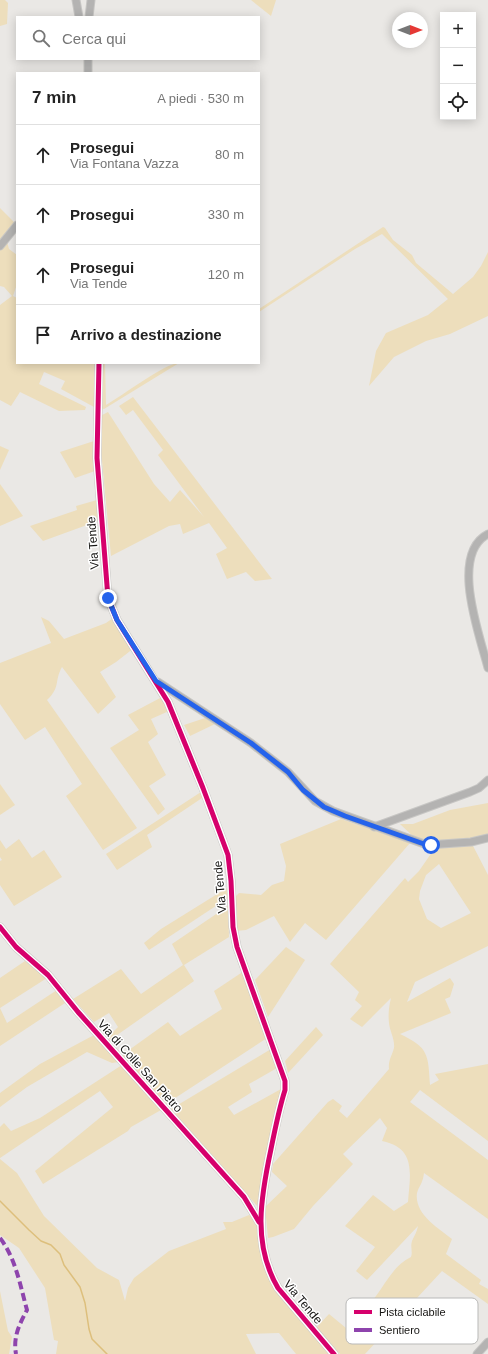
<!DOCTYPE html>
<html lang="it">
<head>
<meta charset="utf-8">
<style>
  :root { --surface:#fff; --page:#f2f2f2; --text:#222; --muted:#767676; --line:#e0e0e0 }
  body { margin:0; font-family:Helvetica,sans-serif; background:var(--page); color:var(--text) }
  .controls { position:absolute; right:12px; top:12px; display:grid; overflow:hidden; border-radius:0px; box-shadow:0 2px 10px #0003 }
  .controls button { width:36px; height:36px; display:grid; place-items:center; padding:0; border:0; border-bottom:1px solid var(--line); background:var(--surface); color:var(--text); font:20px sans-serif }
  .compass { position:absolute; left:392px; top:12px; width:36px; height:36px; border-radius:50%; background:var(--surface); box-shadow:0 2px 10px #0003; rotate:90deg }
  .stop { position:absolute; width:12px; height:12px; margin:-9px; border:3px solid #2563eb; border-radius:50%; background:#fff }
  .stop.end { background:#2563eb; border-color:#fff; box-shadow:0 1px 4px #0008 }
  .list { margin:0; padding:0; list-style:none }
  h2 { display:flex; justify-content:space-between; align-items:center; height:52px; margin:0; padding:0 16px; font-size:17px }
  h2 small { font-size:13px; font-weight:400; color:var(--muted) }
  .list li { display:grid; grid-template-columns:26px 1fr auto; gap:12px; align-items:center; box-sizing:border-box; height:60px; padding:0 16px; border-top:1px solid var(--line) }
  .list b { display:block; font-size:15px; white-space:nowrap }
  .list p { margin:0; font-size:13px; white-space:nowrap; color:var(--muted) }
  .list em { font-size:13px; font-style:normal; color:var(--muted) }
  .icon { flex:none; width:22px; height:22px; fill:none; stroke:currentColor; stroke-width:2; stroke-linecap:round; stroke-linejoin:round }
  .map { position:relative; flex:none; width:488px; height:1354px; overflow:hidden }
  .search { position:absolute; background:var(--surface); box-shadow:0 2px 10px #0003; left:16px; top:16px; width:244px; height:44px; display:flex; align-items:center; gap:10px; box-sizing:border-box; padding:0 14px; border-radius:0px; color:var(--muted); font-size:15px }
  .panel { position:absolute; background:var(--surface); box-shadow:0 2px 10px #0003; left:16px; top:72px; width:244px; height:292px; border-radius:0px }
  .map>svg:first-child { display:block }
</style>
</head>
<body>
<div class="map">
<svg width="488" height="1354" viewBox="0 0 488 1354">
  <rect width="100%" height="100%" fill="#eae8e5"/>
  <!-- green -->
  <g fill="#eddebc" fill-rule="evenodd">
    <polygon points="0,0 5,0 8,3 7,24 0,26"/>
    <polygon points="251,0 276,0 271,16"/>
    <polygon points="0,208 15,223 5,234 9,249 17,255 17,284 13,296 17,298 17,363 97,363 94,407 61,389 65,381 44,372 39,384 86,407 85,410 59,411 20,392 11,406 0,400 0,305 12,296 4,287 0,286"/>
    <polygon points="383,227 385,228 393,240 412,255 416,263 453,294 473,277 481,266 488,252 488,316 450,334 426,341 394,357 369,386 376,351 386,333 428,315 448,299 382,234 355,249 259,312 259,309"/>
    <path d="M102 363H105L106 405C122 396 165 363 179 363L104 409 101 408Z"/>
    <polygon points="133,397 272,579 255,581 246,572 227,579 216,554 227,548 209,523 183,534 180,524 169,526 111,556 101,450 102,415 108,412 154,484 170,502 180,490 204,517 158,455 163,450 133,410 126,415 119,406"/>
    <polygon points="94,441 95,471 75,478 60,452"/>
    <polygon points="0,446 9,450 0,470"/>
    <polygon points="0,484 23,516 0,526"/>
    <polygon points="97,500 98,521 43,541 30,526 77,510 76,506"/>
    <path d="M41 617 49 621 64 639 106 623 113 618 134 648 116 662 100 672 116 697 98 714 62 667C54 681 61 687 47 700L137 828 103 850 66 796 82 784 45 727 25 740 0 704V663L51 643Z"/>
    <polygon points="162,697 169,711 151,719 158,734 148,742 166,775 149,786 165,809 158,815 110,748 139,730 128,715"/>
    <polygon points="205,718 215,724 190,736 184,725"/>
    <polygon points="0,784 15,805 0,815"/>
    <polygon points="201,792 202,798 147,835 152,847 117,870 106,854"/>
    <path d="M488 803V838L471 842 488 875V946L415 982 407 1002 450 978 454 984 450 997 445 999 451 1013 400 1034C429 1048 428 1054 430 1085L439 1080 435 1074 488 1064V1141L420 1090 410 1102 488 1160V1219L424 1173C423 1183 419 1186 417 1193 414 1214 438 1228 452 1239L446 1254 481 1280 479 1284 488 1289V1304L442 1271 365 1354H340L316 1328 329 1314 346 1328C356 1318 367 1308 376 1296 386 1283 394 1265 411 1257 413 1252 410 1247 412 1241 414 1236 417 1232 418 1226L367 1280 356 1271 375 1247 345 1226 373 1195 394 1211 408 1202C410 1175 417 1148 382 1141L387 1128 380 1118 343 1154 353 1164 313 1206 294 1229 273 1237 268 1238 265 1207 287 1186 272 1172 273 1164 328 1102 333 1099 342 1106 339 1111 347 1118 389 1069C388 1060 392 1056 394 1048 395 1039 390 1032 389 1023 388 1014 389 1006 391 998L362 1027 350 1019 362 1006 355 1000 359 992 330 964 405 878 408 882 419 871 437 845 418 841 400 824H413L450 810ZM439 864 471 913 441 928 427 919 419 899 420 891 426 875Z"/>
    <polygon points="341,819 410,843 326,940 305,923 290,942 274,916 246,930 236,931 236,896 239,893 261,895 272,885 284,881 286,866 280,844"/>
    <polygon points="19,839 32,858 44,850 62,877 14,906 0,885 0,861 2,860 0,857 0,840 6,849"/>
    <polygon points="227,888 228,898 149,950 144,943 161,929"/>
    <polygon points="228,906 229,937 184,965 194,981 110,1040 108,1037 118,1027 109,1013 94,1022 73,999 121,969 141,994 183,965 172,944"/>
    <polygon points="286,947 305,960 268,1017 255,980"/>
    <polygon points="25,961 47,978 0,1008 7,1023 57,990 65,1003 0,1046 0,978"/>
    <polygon points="244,971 267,1038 166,1104 122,1055 168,1022 180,1036 222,1009 214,991"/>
    <polygon points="316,1027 323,1035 288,1073 285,1061"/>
    <polygon points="94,1035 119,1062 112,1063 87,1052 27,1087 0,1107 0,1093 40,1064"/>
    <polygon points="271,1049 277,1068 249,1084 252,1092 228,1107 234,1115 281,1089 257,1206 171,1109"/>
    <polygon points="122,1065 161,1110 131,1127 128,1131 43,1184 35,1171 113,1107 100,1091 0,1158 0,1127 4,1123 11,1131 40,1118"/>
    <polygon points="0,1159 17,1173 44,1216 97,1268 119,1280 125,1301 128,1288 134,1278 169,1251 226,1229 223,1222 232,1222 249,1215 254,1218 259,1227 270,1279 332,1354 296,1354 279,1333 246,1334 256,1354 56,1354 58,1341 54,1340 45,1288 19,1248 0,1235"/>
    <polygon points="0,1291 8,1331 12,1337 9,1354 0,1354"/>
  </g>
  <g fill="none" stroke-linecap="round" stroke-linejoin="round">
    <!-- stream -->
    <polyline stroke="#ddbf7c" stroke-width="1.5" points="0,1201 29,1230 41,1241 51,1245 60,1254 64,1265 80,1287 85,1303 89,1329 92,1339 107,1354"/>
    <defs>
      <g id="minor">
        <polyline points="76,0 79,17"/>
        <polyline points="89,17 91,0"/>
        <polyline points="88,59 88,73"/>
        <polyline points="0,246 17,225"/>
        <path d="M99 363 97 458 108 598 117 620 168 702 203 788 228 855 231 881 233 927 237 947 285 1081V1090C279 1109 275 1129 271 1149 261 1196 252 1244 278 1288L334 1354"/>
        <path d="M488 534C449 554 480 636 488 668"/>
        <polyline points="158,682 251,743 288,772 315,801 333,811 427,845 471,842 488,838"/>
        <polyline points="374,827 470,792 479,788 488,780"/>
        <polyline points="0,927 16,947 48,975 78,1012 244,1197 259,1222"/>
        <polyline points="477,1354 488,1342"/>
      </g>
    </defs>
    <!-- minor casing -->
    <use href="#minor" stroke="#c7c6c4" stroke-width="9"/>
    <!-- minor -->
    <use href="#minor" stroke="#b4b3b2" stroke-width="7"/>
    <!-- quiet -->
    <path stroke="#8e44ad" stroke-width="4" stroke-dasharray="8 4" stroke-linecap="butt" d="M0 1238C16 1259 20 1285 27 1310 19 1325 13 1337 16 1354"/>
    <defs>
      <g id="cycleway">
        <path d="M99 363 97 458 108 598 117 620 168 702 203 788 228 855 231 881 233 927 237 947 285 1081V1090C279 1109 275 1129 271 1149 261 1196 252 1244 278 1288L334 1354"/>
        <polyline points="0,927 16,947 48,975 78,1012 244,1197 259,1222"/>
      </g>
    </defs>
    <!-- cycleway casing -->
    <use href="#cycleway" stroke="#fff" stroke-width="8"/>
    <!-- cycleway -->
    <use href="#cycleway" stroke="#d6006c" stroke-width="5"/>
  </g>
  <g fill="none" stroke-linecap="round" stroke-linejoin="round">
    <!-- route -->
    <polyline stroke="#2563eb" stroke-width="5" points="108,598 117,620 156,681 251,743 288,772 303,790 324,807 345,816 424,844 431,845"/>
  </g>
  <g text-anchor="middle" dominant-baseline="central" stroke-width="3" stroke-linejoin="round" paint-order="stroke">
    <!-- street labels -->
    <g font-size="12" fill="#161513" stroke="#fff">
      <text transform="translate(93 543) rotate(-94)">Via Tende</text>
      <text transform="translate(220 887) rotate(-95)">Via Tende</text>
      <text transform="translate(140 1066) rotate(48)">Via di Colle San Pietro</text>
      <text transform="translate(303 1302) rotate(50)">Via Tende</text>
    </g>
  </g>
  <!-- legend -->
  <rect x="346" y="1298" width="132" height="46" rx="6" fill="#fff" stroke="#b9b9b8" stroke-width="1"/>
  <rect x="354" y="1310" width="18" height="4" fill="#d6006c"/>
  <rect x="354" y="1328" width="18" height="4" fill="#8e44ad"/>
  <g font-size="11" fill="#161513">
    <text x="379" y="1316">Pista ciclabile</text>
    <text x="379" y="1334">Sentiero</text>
  </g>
</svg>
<div class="controls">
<button>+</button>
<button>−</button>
<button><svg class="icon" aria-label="locate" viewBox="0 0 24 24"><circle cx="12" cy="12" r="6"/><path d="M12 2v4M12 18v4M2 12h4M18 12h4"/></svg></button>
</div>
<svg class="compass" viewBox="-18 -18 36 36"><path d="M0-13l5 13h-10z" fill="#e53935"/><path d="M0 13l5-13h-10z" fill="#767676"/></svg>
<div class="stop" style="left:431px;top:845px"></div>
<div class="stop end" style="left:108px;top:598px"></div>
<div class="search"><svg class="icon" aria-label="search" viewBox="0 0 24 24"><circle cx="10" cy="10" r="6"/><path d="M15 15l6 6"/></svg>Cerca qui</div>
<section class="panel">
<h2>7 min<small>A piedi · 530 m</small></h2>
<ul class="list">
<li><svg class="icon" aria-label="ahead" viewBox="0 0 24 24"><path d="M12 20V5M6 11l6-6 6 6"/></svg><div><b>Prosegui</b><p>Via Fontana Vazza</p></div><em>80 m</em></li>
<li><svg class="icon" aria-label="ahead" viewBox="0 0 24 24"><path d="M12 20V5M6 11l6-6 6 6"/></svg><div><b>Prosegui</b></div><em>330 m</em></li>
<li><svg class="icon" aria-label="ahead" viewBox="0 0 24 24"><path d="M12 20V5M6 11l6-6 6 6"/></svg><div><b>Prosegui</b><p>Via Tende</p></div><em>120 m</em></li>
<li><svg class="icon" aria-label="arrive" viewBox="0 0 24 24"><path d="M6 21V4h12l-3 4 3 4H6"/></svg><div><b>Arrivo a destinazione</b></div></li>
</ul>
</section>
</div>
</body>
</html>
